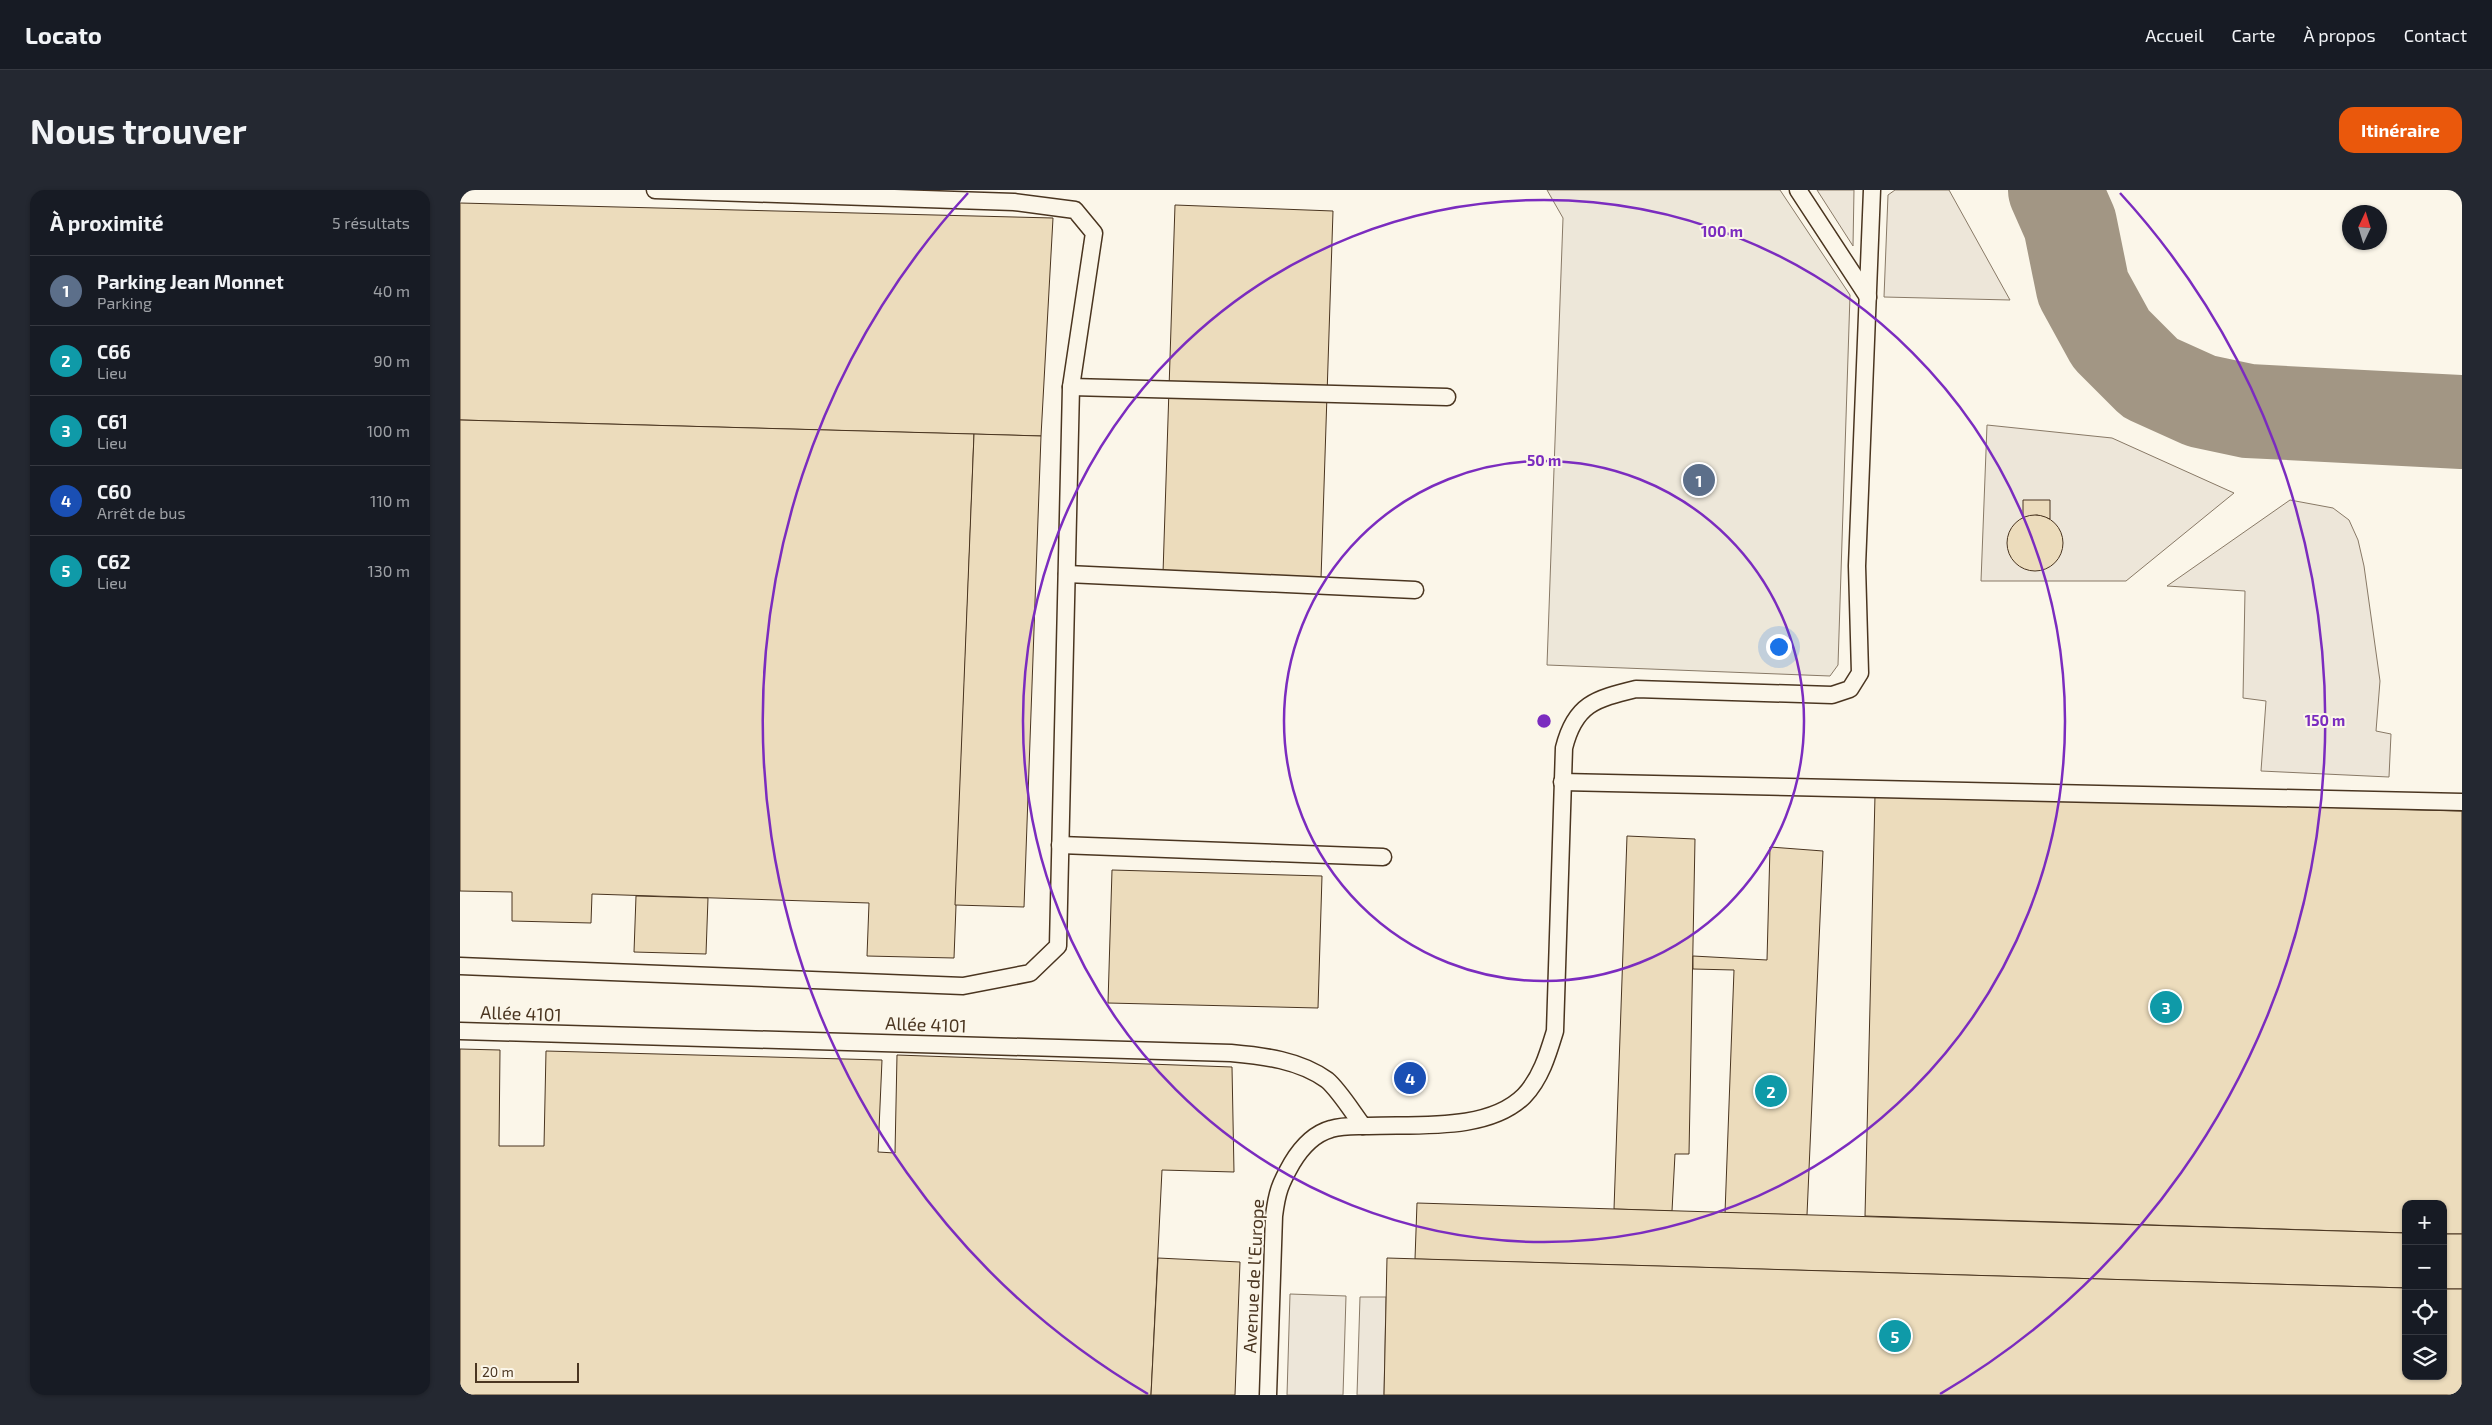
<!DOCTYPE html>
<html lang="fr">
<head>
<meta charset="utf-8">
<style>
  :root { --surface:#171b24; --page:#242831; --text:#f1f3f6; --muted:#9ea1a6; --line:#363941; --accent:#ea580c }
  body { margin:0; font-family:"Exo 2",sans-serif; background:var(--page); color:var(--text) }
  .controls { position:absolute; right:15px; bottom:15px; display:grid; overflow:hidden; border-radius:10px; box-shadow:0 1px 4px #0004 }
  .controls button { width:45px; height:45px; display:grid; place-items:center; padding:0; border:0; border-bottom:1px solid var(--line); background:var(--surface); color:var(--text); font:25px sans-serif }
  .compass { position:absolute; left:1882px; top:15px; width:45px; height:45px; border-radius:50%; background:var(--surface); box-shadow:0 1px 4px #0004; rotate:4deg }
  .scale { position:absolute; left:15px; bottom:12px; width:104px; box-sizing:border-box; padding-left:5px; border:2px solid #4a3520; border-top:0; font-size:14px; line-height:18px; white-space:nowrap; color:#4a3520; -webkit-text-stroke:4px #fbf6e9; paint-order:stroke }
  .you { position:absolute; left:1318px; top:456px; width:18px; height:18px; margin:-12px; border:4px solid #fff; border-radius:50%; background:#1a73e8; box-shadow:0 0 0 8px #1a73e833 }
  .badge { display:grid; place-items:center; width:32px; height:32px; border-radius:50%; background:var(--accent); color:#fff; font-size:16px; font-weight:700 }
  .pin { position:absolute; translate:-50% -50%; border:2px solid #fff; box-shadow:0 1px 5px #0006 }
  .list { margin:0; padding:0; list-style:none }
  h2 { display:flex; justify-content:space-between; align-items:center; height:65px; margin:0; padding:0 20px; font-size:21px }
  h2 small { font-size:16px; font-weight:400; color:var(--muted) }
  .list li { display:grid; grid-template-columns:32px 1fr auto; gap:15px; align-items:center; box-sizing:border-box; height:70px; padding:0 20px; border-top:1px solid var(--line) }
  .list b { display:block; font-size:19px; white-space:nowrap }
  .list p { margin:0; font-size:16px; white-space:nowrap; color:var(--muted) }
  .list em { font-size:16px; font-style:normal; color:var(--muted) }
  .icon { flex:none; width:28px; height:28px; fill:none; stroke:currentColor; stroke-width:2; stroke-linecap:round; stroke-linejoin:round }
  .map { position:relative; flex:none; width:2002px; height:1205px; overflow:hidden; border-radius:15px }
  header { display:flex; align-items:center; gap:30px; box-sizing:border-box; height:70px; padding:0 25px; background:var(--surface); border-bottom:1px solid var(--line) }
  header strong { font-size:24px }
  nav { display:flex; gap:28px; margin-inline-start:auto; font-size:18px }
  .intro { display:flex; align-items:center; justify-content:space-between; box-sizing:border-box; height:120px; padding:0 30px }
  h1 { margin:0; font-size:35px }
  .button { padding:12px 22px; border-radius:15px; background:var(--accent); color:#fff; font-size:18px; font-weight:700 }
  main { display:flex; gap:30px; padding:0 30px }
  aside { flex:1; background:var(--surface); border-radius:15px; box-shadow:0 1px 4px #0004 }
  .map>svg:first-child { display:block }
</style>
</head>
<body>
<header>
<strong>Locato</strong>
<nav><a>Accueil</a><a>Carte</a><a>À propos</a><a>Contact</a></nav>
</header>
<div class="intro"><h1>Nous trouver</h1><a class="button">Itinéraire</a></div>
<main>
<aside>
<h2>À proximité<small>5 résultats</small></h2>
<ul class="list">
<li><span class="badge" style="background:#5c6f8a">1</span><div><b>Parking Jean Monnet</b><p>Parking</p></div><em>40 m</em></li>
<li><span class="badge" style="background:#0f9aa8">2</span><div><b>C66</b><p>Lieu</p></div><em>90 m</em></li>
<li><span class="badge" style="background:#0f9aa8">3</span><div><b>C61</b><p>Lieu</p></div><em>100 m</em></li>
<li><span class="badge" style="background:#1a4fb4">4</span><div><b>C60</b><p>Arrêt de bus</p></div><em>110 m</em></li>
<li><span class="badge" style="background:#0f9aa8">5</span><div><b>C62</b><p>Lieu</p></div><em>130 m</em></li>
</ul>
</aside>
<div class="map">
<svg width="2002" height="1205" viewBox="0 0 2002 1205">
  <rect width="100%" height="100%" fill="#fbf6e9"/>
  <!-- green -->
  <g fill="#ede6d9" stroke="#887966">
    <polygon points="1357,0 1394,0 1393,56"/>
    <polygon points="1435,0 1489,0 1550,110 1424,107 1428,5"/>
    <polygon points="1527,235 1652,248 1774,303 1666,391 1521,391"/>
    <polygon points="1830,310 1873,318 1889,330 1898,350 1904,376 1920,491 1916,541 1931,544 1929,587 1801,581 1806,511 1783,508 1785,401 1707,396"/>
    <polygon points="830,1104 886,1106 883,1205 827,1205"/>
    <polygon points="900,1107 926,1107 924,1205 897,1205"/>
  </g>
  <!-- parking -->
  <polygon fill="#ede7d9" stroke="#887966" points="1087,0 1320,0 1390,105 1378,475 1370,486 1087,475 1103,28"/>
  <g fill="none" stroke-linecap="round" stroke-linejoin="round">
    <!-- taxiway -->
    <polyline stroke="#a29684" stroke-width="94" points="1595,0 1610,34 1623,98 1651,149 1690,188 1741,211 1788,221 2002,232"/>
  </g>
  <!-- building -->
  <g fill="#ecdcbc" stroke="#4a3520">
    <polygon points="0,13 593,28 581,246 0,230"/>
    <polygon points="715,15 873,21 861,389 703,383"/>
    <polygon points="0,230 514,244 494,768 407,766 409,713 132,704 131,733 52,731 52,702 0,701"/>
    <polygon points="514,244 581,246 564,717 495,715"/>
    <polygon points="1563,310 1590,310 1590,329 1577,325 1563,328"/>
    <circle cx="1575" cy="353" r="28"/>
    <polygon points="1415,605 2002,621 2002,1044 1983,1044 1983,1014 1946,1014 1946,1043 1405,1026"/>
    <polygon points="1167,646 1235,649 1229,964 1215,964 1212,1021 1154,1019"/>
    <polygon points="1310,657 1363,661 1347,1025 1265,1023 1274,780 1233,779 1233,766 1307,770"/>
    <polygon points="652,680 862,686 858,818 648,813"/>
    <polygon points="176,706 248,708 246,764 174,762"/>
    <polygon points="0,859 40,860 39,956 84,956 86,861 422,870 418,962 435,963 437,865 772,877 774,982 702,980 691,1205 0,1205"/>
    <polygon points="957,1013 1946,1043 1946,1098 955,1069"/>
    <rect x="1983" y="1044" width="19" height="55"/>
    <polygon points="698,1068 780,1072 775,1205 691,1205"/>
    <polygon points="927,1068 1946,1098 1946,1186 1983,1186 1983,1099 2002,1099 2002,1205 924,1205"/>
  </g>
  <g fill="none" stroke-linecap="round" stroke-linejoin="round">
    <defs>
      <g id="lane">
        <polyline points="1338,0 1408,107"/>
        <polyline points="611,197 987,207"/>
        <polyline points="607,384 955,400"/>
        <polyline points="1102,592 2002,612"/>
        <polyline points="600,655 923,667"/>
        <polyline points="0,776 503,796 570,783 598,756 611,197 634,43 615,20 554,12 195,0"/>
        <path d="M0 841 771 863C804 866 839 870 867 890 879 900 893 923 903 936"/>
        <path d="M808 1205 814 1026C817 1002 820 994 832 973 841 958 853 944 871 939 883 935 896 936 908 936 956 934 1028 942 1064 906 1081 888 1088 864 1095 841L1104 558C1115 514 1135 509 1176 499L1372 505 1390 499 1400 483 1397 376 1412 0"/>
      </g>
    </defs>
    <!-- lane casing -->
    <use href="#lane" stroke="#4a3520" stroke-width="19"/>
    <!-- lane -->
    <use href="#lane" stroke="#fbf6e9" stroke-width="16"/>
  </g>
  <!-- distance rings -->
  <g fill="none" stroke="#7b2cbf" stroke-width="2.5">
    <circle cx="1084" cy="531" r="260"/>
    <circle cx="1084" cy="531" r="521"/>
    <path d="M688 1204A781 781 0 0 1 508 3M1660 3A781 781 0 0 1 1480 1204"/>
  </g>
  <g text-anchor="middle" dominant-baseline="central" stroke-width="4" stroke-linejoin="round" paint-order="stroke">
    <!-- street labels -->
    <g font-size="18" fill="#4a3520" stroke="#fbf6e9">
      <text transform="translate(61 823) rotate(2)">Allée 4101</text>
      <text transform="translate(466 834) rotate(2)">Allée 4101</text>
      <text transform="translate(793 1086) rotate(-87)">Avenue de l'Europe</text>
    </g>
  </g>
  <circle cx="1084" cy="531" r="8" fill="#7b2cbf" stroke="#fbf6e9" stroke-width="2.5"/>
  <g font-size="15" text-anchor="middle" font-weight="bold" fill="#7b2cbf" stroke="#fbf6e9" stroke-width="4" stroke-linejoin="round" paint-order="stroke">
    <text x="1262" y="47">100 m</text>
    <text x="1084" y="276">50 m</text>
    <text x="1865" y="536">150 m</text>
  </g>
</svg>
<div class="controls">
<button>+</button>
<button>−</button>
<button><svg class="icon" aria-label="locate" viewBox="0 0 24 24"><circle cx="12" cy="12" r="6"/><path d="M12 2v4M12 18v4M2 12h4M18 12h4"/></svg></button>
<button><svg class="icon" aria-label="layers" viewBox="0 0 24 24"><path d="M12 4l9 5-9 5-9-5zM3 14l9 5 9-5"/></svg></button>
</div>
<svg class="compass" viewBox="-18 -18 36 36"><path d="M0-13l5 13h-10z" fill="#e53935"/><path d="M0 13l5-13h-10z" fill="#9ea1a6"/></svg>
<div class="scale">20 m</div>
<div class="you"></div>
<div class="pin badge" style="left:1239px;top:290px;background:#5c6f8a">1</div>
<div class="pin badge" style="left:1311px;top:901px;background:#0f9aa8">2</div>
<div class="pin badge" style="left:1706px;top:817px;background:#0f9aa8">3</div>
<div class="pin badge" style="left:950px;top:888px;background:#1a4fb4">4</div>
<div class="pin badge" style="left:1435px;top:1146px;background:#0f9aa8">5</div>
</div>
</main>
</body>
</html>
